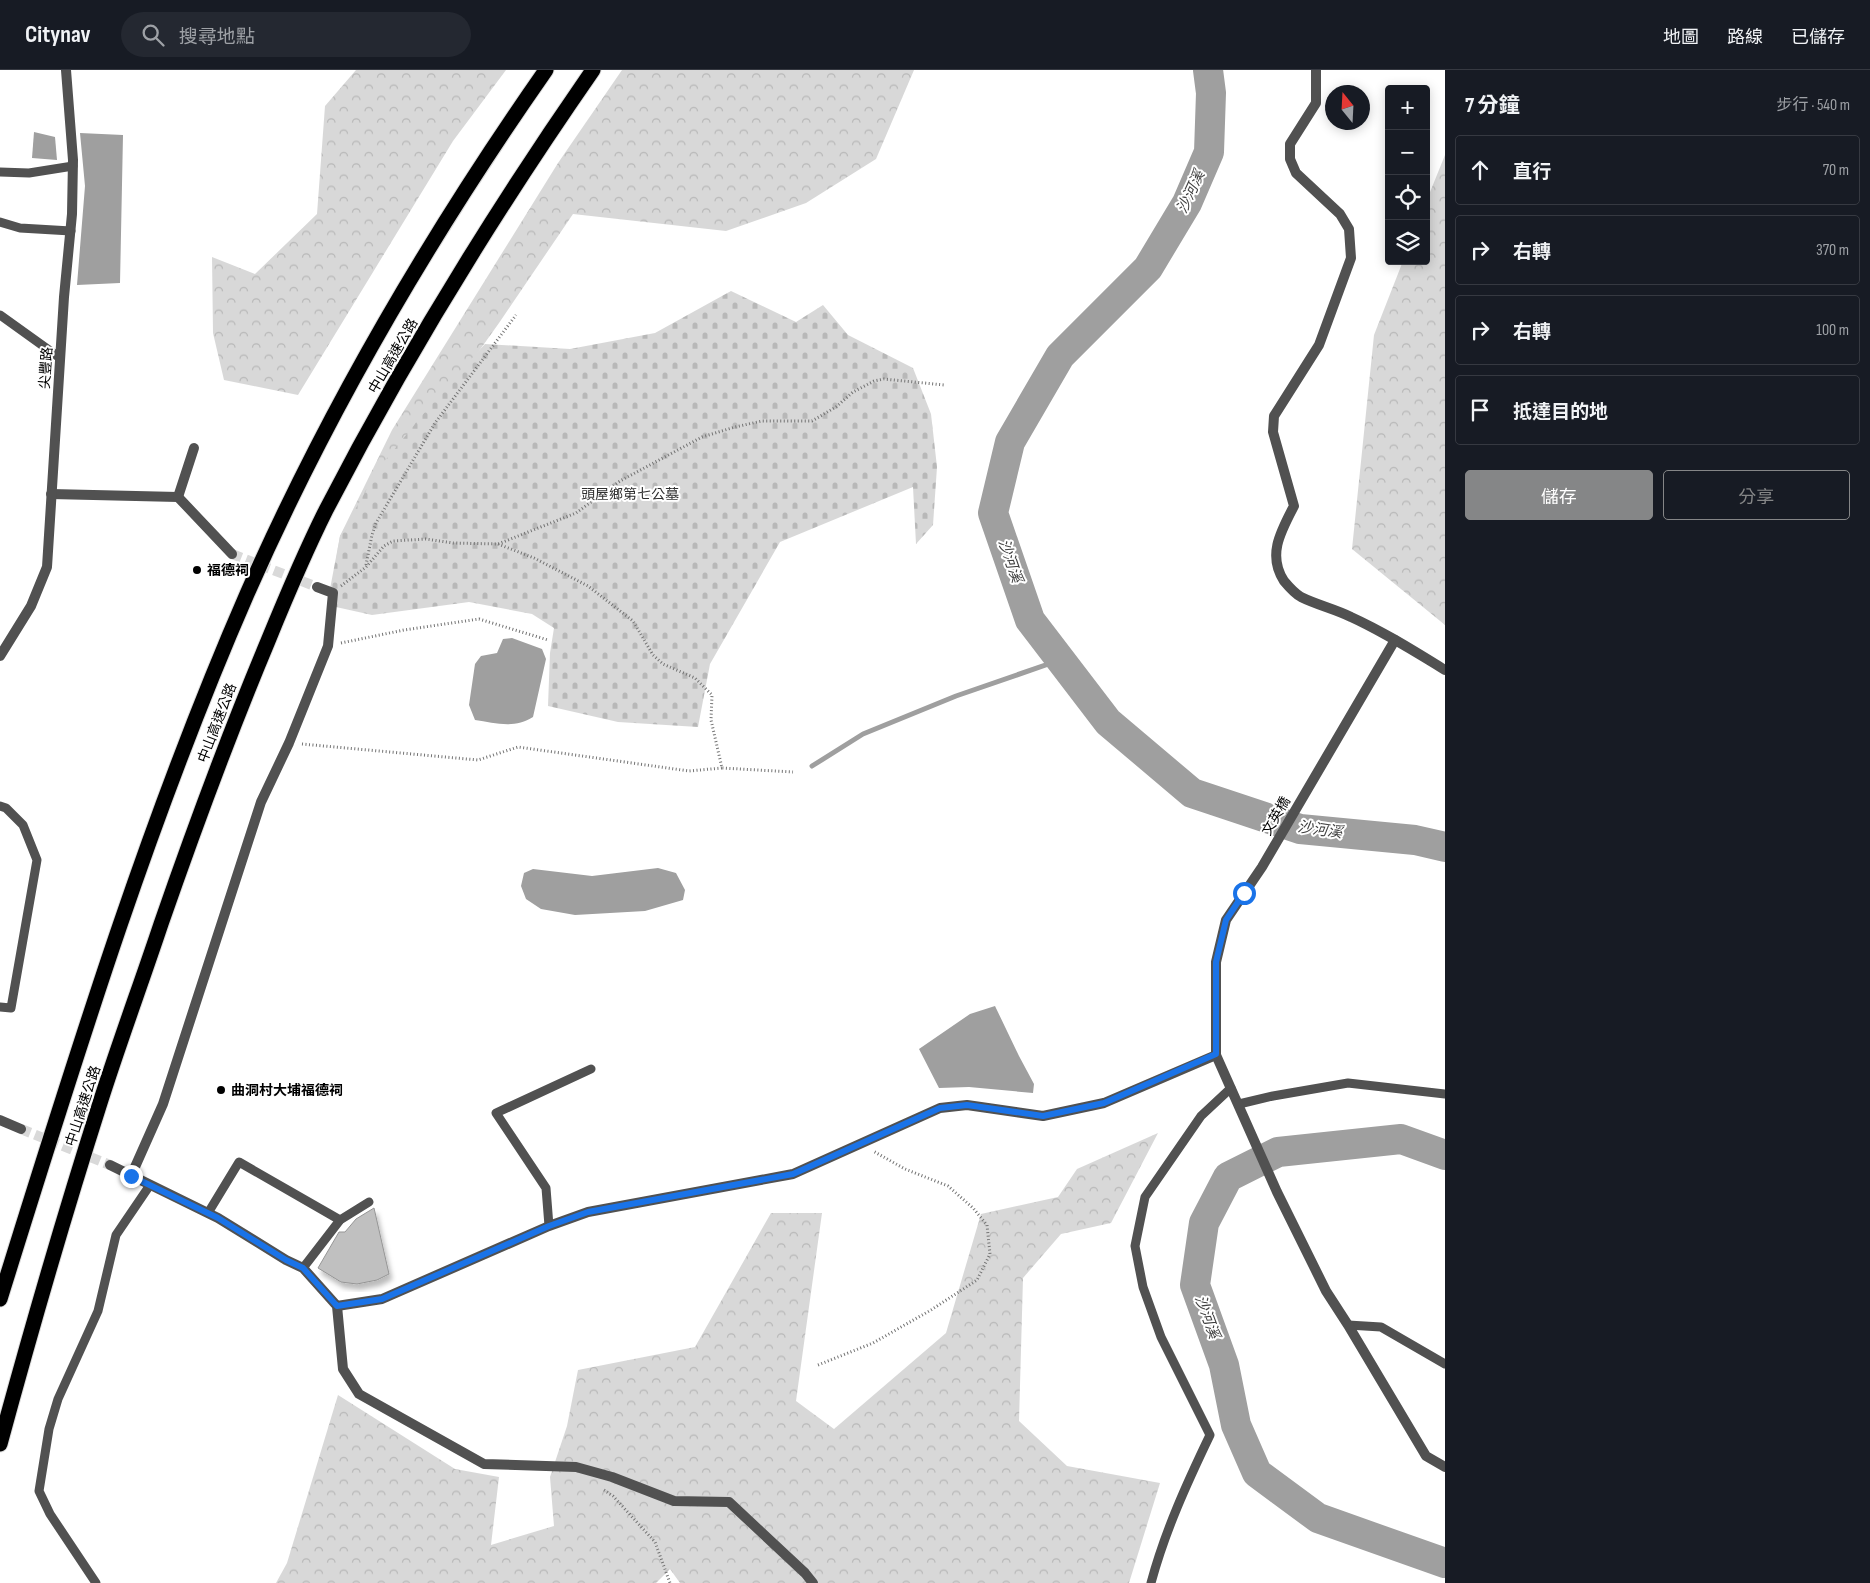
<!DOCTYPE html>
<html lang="zh-TW">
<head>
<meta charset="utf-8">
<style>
  :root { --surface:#171b24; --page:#242831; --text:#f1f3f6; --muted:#9ea1a6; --line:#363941; --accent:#858687 }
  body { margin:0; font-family:"Sofia Sans Condensed","Noto Sans TC",sans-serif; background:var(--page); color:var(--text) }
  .controls { position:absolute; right:15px; top:15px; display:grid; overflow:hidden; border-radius:5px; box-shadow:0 2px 12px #0003 }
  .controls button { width:45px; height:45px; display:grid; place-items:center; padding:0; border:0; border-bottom:1px solid var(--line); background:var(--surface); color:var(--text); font:25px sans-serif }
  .compass { position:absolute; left:1325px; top:15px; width:45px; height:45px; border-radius:50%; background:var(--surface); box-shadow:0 2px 12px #0003; rotate:342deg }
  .stop { position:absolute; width:15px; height:15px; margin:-11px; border:4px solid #1a73e8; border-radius:50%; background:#fff }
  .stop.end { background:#1a73e8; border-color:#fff; box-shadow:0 1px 5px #0008 }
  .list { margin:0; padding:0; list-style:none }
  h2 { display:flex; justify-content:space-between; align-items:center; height:65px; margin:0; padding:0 20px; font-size:21px }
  h2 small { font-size:16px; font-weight:400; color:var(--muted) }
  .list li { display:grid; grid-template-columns:32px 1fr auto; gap:15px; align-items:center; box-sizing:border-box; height:70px; margin:0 10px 10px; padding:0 10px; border:1px solid var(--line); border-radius:5px }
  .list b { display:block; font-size:19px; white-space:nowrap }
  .list em { font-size:16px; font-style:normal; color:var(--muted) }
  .actions { display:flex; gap:10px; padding:15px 20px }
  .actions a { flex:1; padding:11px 0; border:1px solid var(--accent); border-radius:5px; text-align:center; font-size:18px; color:var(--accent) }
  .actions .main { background:var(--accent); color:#fff }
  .icon { flex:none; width:28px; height:28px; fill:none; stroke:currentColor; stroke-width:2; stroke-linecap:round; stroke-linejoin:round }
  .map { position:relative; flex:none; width:1445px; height:1513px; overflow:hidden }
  header { display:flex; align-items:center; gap:30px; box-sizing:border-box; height:70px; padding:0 25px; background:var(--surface); border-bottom:1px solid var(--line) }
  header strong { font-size:24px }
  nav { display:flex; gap:28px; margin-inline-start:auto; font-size:18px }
  .search { width:350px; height:45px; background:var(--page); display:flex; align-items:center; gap:12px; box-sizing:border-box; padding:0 18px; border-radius:28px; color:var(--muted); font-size:19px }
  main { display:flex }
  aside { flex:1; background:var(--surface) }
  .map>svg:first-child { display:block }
</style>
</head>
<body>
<header>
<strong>Citynav</strong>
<div class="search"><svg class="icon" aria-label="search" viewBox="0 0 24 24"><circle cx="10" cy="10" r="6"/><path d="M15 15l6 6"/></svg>搜尋地點</div>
<nav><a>地圖</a><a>路線</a><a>已儲存</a></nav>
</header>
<main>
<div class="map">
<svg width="1445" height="1513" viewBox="0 0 1445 1513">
  <defs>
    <pattern id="forest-crowns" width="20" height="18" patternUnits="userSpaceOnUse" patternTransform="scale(1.25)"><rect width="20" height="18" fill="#d8d8d8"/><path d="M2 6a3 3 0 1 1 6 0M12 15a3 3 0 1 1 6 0" fill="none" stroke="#b8b8b8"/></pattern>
    <pattern id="cemetery-stones" width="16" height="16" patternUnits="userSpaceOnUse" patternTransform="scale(1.25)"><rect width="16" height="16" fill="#d8d8d8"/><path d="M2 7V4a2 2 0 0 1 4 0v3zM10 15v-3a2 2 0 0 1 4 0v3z" fill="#b8b8b8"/></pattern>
    <filter id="shadow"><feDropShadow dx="3" dy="5.5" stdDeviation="2.5" flood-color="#0004"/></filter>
  </defs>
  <rect width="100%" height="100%" fill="#fff"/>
  <!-- forest -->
  <g fill="url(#forest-crowns)">
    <polygon points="356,0 506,0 453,71 298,325 224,310 213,263 212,187 255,204 317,144 325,36"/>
    <polygon points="622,0 914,0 876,89 806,133 726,161 573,144 499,253 397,396 335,496 340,466 392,360 558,93"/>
    <polygon points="1445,85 1445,555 1352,479 1374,265 1403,191 1426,191 1426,132"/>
    <polygon points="1158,1063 1111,1153 1061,1164 1023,1208 1019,1351 1067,1396 1160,1413 1129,1513 680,1513 670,1499 656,1513 276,1513 287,1493 338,1325 455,1399 499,1407 491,1475 554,1456 550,1407 567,1356 578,1300 695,1277 771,1143 822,1143 796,1331 834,1359 946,1263 981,1144 1058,1127 1077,1099"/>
  </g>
  <!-- cemetery -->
  <polygon fill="url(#cemetery-stones)" points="731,221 796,252 823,235 848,265 913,298 931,344 937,397 933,455 916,474 913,417 780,472 710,594 698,657 618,652 548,636 550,583 554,558 532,544 469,532 372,545 327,535 340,466 379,398 448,314 485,274 570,279 655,263"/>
  <!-- water -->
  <g fill="#9f9f9f">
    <polygon points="34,62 55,67 57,90 32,88"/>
    <polygon points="80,63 123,65 120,213 77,215 85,116"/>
    <path d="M512 568 542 579 546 589 533 647C515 659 495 653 475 650L469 635 475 594 481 586 497 583 503 569Z"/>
    <polygon points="658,798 676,803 685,820 683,830 645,841 575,845 541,839 526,829 521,816 524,803 533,799 592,806"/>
    <polygon points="995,936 1019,986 1034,1014 1033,1023 969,1017 939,1018 919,979 970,944"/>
  </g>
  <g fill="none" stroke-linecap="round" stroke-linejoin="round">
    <!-- stream -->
    <polyline stroke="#9f9f9f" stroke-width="5" points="812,696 863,664 956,626 1060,590"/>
    <!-- river -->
    <g stroke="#9f9f9f" stroke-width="30">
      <polyline points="1208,0 1211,23 1209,82 1187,133 1148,198 1060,286 1010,372 993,443 1030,550 1108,652 1192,723 1300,759 1415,770 1445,777"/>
      <polyline points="1445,1085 1401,1069 1278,1082 1228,1107 1204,1153 1195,1215 1224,1295 1236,1355 1257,1403 1318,1448 1445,1493"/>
    </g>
  </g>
  <!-- building -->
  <polygon fill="#c0c0c0" stroke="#959595" filter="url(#shadow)" points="374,1138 389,1204 377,1210 357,1214 341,1212 318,1198 339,1162 345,1162 356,1149"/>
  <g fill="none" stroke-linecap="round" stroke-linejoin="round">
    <!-- minor-tunnel -->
    <polyline stroke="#d9d9d9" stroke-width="10" stroke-dasharray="10 5" stroke-linecap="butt" points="232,484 317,517"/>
    <!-- tertiary-tunnel -->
    <polyline stroke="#d9d9d9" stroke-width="10" stroke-dasharray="10 5" stroke-linecap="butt" points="21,1059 110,1095"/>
    <defs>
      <g id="motorway">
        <path d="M0 1229C74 992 147 753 247 524 327 342 432 163 546 0"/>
        <path d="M0 1374C31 1260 64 1146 100 1033 119 973 141 914 161 854 194 759 229 664 268 571 286 527 305 482 326 440 405 287 495 141 593 0"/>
      </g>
    </defs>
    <!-- motorway casing -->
    <use href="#motorway" stroke="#dbdbdb" stroke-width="17"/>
    <!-- path -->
    <g stroke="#737373" stroke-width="3" stroke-dasharray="1 2.5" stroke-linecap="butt">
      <polyline points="498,474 534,488 588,516 633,551 653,585 663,594 695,608 712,625 711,650 722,698 793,702"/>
      <polyline points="366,495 372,465 376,453 435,353 516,245"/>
      <polyline points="341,516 366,497 384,476 393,471 426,469 453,473 498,474 576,443 620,411 702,367 735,357 762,351 812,351 836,337 853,322 874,311 884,309 944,315"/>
      <polyline points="341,573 404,560 479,549 548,570"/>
      <polyline points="302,674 478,690 518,677 689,701 722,698"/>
      <polyline points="818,1295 873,1273 931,1240 977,1210 990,1184 987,1155 973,1138 948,1116 905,1099 873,1081"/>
      <polyline points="604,1420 613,1426 655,1472 670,1513"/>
    </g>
    <!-- service -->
    <g stroke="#515151" stroke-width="9">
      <polyline points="0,102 29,103 73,96"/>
      <polyline points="0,152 20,158 71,161"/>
      <polyline points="0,245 60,288"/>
      <polyline points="0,736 6,738 23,755 37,790 11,938 0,937"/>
      <polyline points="1239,1034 1273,1026 1348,1013 1445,1024"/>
      <polyline points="208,1143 239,1092 340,1150"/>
      <polyline points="549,1156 546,1118 496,1043 591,999"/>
      <polyline points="303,1198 340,1150 369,1132"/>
      <polyline points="1348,1255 1381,1257 1445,1294"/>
      <polyline points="96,1513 50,1444 39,1421 49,1359 58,1329 98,1241 116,1165 150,1115"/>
      <path d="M1151 1513C1165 1461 1187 1413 1210 1365L1161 1267 1143 1217 1135 1176 1145 1127 1201 1046 1231 1018"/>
    </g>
    <!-- minor -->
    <g stroke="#515151" stroke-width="10">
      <path d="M1316 0V33L1290 74V89L1296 103 1340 144 1349 159 1351 188 1319 275 1274 346 1273 362 1294 436C1281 461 1267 485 1284 511 1289 517 1294 523 1301 527 1317 535 1335 539 1351 547 1384 562 1414 581 1445 600"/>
      <polyline points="51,424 178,427 232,484"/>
      <polyline points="178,427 194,378"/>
      <polyline points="1216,985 1216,892 1226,850 1262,797 1395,570"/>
      <polyline points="131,1106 163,1034 261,732 289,673 328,576 333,523 317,517"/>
    </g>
    <!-- tertiary -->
    <g stroke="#515151" stroke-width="10">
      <polyline points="0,586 31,536 47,497 64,227 72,144 73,90 66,0"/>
      <polyline points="0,1050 21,1059"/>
      <polyline points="110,1095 218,1148 286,1190 303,1198 337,1236 343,1299 359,1324 484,1394 576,1397 612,1407 674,1431 729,1432 805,1503 813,1513"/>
      <polyline points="337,1236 382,1229 549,1156 588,1142 793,1104 940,1038 967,1035 1043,1046 1104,1033 1216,985 1277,1122 1326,1221 1348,1255 1426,1386 1445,1397"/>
    </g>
    <!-- motorway -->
    <use href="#motorway" stroke="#000" stroke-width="15"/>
  </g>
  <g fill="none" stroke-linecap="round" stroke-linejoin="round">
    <!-- route -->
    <polyline stroke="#1a73e8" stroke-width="6" points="131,1106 218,1148 286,1190 303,1198 337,1236 382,1229 549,1156 588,1142 793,1104 940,1038 967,1035 1043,1046 1104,1033 1216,984 1216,892 1226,850 1244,823"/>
  </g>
  <!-- markers -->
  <g fill="#000" stroke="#fff" stroke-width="2">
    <circle cx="197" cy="500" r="5"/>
    <circle cx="221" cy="1020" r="5"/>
  </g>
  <g text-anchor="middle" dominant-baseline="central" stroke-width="4" stroke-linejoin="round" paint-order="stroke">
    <!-- street labels -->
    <g font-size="14" fill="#000" stroke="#fff">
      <text transform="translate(393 286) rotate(-60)">中山高速公路</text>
      <text transform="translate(46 298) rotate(-86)">尖豐路</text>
      <text transform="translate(217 653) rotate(-69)">中山高速公路</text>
      <text transform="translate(1276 746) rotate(-60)">文英橋</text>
      <text transform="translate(83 1036) rotate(-72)">中山高速公路</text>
    </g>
    <!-- park labels -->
    <g font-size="14" fill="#2f2f2f" stroke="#fff">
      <text x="630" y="424">頭屋鄉第七公墓</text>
    </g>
    <!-- poi labels -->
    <g font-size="14" font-weight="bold" fill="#000" stroke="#fff" text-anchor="start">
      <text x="207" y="500">福德祠</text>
      <text x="231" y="1020">曲洞村大埔福德祠</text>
    </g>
    <!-- water labels -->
    <g font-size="15" font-style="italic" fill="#404040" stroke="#fff">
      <text transform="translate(1191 122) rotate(-65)">沙河溪</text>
      <text transform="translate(1010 491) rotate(71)">沙河溪</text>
      <text transform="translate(1320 760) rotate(8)">沙河溪</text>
      <text transform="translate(1207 1247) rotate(70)">沙河溪</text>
    </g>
  </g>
</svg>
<div class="controls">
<button>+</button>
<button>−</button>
<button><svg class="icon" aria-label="locate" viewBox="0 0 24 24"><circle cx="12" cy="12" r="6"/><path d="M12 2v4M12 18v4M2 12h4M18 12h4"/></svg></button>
<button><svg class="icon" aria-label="layers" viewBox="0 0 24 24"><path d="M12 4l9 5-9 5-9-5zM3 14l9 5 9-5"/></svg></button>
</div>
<svg class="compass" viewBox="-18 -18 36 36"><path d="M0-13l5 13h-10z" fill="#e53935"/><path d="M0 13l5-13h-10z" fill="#9ea1a6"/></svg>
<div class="stop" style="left:1244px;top:823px"></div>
<div class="stop end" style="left:131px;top:1106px"></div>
</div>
<aside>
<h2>7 分鐘<small>步行 · 540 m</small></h2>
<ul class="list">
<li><svg class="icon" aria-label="ahead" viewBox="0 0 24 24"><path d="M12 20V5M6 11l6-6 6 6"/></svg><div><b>直行</b></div><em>70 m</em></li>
<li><svg class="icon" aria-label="right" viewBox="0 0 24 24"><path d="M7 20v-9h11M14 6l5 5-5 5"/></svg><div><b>右轉</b></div><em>370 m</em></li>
<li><svg class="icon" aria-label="right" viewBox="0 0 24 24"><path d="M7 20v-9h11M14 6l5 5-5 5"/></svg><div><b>右轉</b></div><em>100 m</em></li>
<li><svg class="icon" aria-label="arrive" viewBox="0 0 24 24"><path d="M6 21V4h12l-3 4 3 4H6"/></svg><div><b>抵達目的地</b></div></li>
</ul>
<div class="actions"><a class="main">儲存</a><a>分享</a></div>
</aside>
</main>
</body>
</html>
